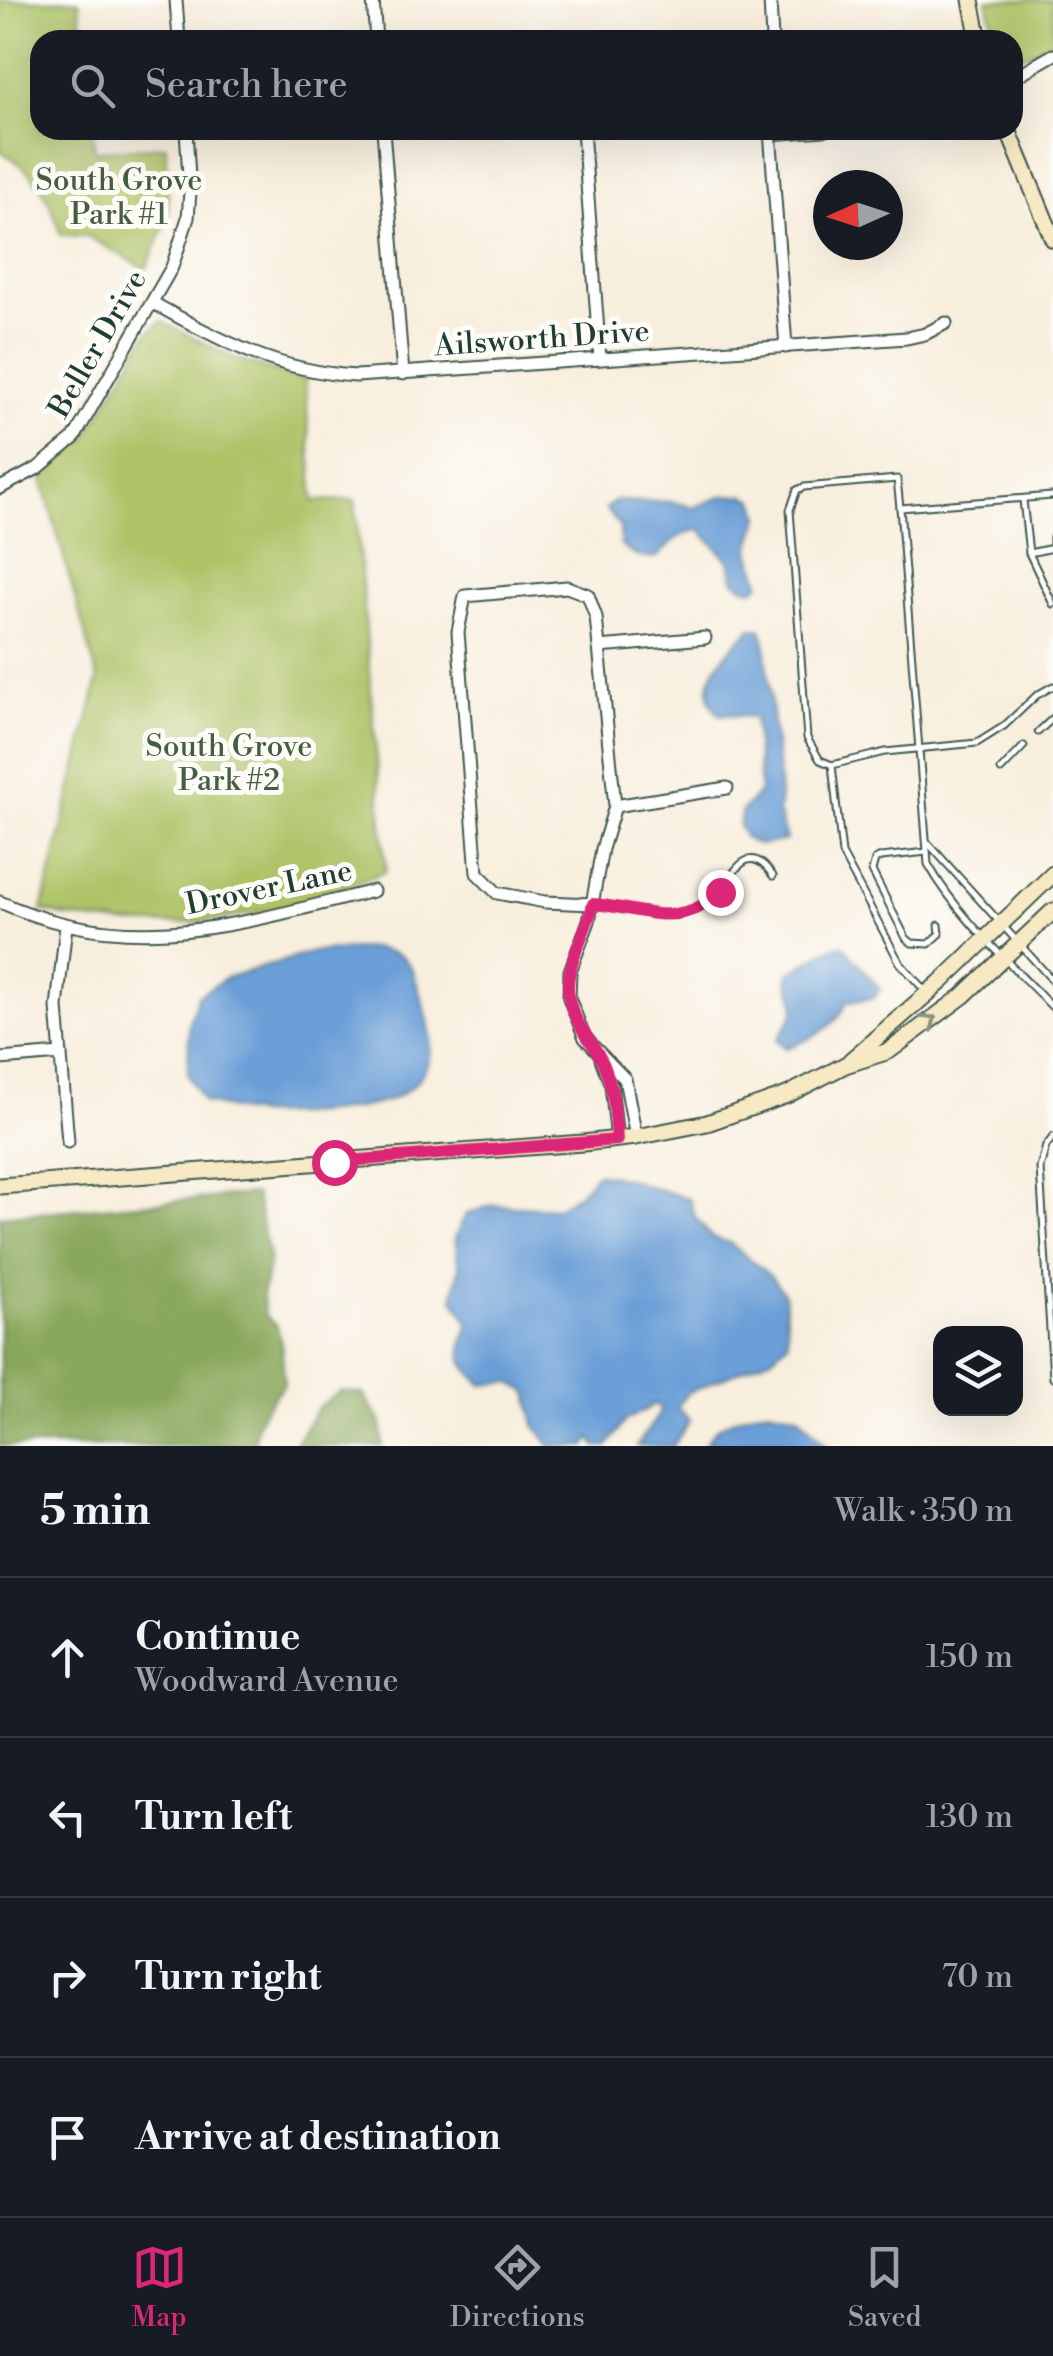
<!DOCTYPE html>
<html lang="en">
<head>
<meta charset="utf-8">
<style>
  :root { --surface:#171b24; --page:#242831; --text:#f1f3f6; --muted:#9ea1a6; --line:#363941; --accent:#db2777 }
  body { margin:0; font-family:"Libre Bodoni",serif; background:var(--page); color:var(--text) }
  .controls { position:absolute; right:30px; bottom:30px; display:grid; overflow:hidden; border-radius:20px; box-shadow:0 10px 40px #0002 }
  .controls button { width:90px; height:90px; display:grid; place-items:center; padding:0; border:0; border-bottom:2px solid var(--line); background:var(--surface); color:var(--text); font:50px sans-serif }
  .compass { position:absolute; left:813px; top:170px; width:90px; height:90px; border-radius:50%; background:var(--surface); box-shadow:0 10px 40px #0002; rotate:267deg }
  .stop { position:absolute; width:30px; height:30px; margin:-22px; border:8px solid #db2777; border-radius:50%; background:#fff }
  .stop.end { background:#db2777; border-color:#fff; box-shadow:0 2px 10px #0008 }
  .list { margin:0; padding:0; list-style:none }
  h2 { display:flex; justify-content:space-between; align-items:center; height:130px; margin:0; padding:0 40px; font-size:42px }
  h2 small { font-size:32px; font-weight:400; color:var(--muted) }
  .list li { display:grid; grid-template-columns:65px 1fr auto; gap:30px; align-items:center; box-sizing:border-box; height:160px; padding:0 40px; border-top:2px solid var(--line) }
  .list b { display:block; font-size:38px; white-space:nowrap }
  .list p { margin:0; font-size:32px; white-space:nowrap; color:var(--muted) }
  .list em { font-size:32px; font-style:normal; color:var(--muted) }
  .icon { flex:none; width:55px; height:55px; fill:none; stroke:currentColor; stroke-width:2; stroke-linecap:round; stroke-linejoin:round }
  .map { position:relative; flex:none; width:1053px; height:1446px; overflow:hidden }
  .search { position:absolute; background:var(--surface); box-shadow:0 10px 40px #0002; left:30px; right:30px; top:30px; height:110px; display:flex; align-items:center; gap:25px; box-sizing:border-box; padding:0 35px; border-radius:30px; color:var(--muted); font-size:38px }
  .sheet { height:770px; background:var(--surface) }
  nav { display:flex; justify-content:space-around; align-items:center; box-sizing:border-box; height:140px; border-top:2px solid var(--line); background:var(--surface); font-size:28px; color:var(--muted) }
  nav a { display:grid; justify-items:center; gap:5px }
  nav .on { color:var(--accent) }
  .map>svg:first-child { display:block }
</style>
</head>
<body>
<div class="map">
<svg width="1053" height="1446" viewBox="0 0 1053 1446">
  <rect width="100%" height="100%" fill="#fdfcf7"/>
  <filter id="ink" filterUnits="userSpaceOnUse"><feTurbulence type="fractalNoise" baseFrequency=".01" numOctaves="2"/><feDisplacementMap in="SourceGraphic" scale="20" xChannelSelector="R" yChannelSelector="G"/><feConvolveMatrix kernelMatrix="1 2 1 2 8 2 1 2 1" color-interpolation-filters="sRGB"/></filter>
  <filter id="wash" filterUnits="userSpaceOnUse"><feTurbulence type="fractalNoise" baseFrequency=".0048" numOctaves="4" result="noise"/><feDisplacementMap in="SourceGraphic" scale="40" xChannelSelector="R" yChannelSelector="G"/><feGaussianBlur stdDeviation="2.25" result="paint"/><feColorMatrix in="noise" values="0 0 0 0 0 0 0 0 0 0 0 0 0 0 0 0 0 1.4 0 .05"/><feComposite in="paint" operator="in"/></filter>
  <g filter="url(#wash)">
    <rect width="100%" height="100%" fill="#f8eedd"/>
    <!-- green -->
    <g fill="#aec266" stroke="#66804d" stroke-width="2.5">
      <path d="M0 0H79L83 40H40V130H92L95 151 166 146 168 218 146 269 87 236 61 235C49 196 36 170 0 151Z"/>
      <polygon points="987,0 1053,0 1053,43 1013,60 1013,40 996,40"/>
      <path d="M161 321 236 359 305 380 314 501 355 500 386 871C277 918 158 940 42 911L98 679 42 479 86 438 146 335Z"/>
    </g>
    <!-- forest -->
    <g fill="#8aa85b" stroke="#547248" stroke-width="2.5">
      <path d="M255 1194 270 1260 262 1297 265 1315 277 1326 282 1348 284 1384C268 1403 253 1421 255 1446H0V1216Z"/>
      <polygon points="341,1391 363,1394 381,1422 383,1446 294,1446 318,1407"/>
    </g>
    <!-- water -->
    <g fill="#6b9fd7" stroke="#456e86" stroke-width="2.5">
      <path d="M743 495 755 500 760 515 750 550 760 583 754 589C736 587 731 580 731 563L700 530C681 531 670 544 657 557 641 559 632 556 621 545L620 527 606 509 616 500C643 505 667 496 693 508L723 496Z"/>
      <path d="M752 628 761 629 765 642 780 793 778 812 786 840 759 845 746 839 739 826 742 811 760 792 754 717 719 714C690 685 729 649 752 628Z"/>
      <path d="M843 945 880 989 874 998 847 1002C838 1026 810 1040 786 1048L777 1040C782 1031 793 1018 795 1009 797 998 787 987 788 974L829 949Z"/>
      <path d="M371 948C380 950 392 951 400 956 413 965 414 974 418 988 431 1024 443 1063 406 1091 379 1112 283 1118 249 1113 234 1111 219 1106 204 1102L188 1076 189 1022 198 996 226 978 313 952Z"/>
      <path d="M597 1173 624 1178 689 1199 694 1215 711 1237 730 1243 769 1275 784 1293 788 1341 772 1357 687 1393 677 1408 690 1420 673 1446H637L661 1411 656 1404 625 1421 608 1446H596L591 1438 586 1446H550L535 1425 528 1392 510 1382 483 1385C457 1364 458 1353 469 1323L453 1297 459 1268 455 1237 466 1214 494 1205 556 1208 578 1194Z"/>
      <path d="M767 1409 798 1415 827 1446H705C716 1420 742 1416 767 1409Z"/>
    </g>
  </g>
  <g filter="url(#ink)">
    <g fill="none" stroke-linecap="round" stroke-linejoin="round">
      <defs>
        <g id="lane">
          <path d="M1052 496 900 508 928 864C959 919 1010 963 1053 1008"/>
          <polyline points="1023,500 1029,553 1053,604"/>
          <polyline points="1029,553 1053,548 1053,537"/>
          <polyline points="1038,732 1053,718"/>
          <polyline points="832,765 820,760 807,738 790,510 797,490 804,487 897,479 900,508"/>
          <polyline points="1001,770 1024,746"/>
          <polyline points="927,842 1053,981"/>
          <polyline points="927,852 881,857 875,860 872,871 906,938 912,943 929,944 940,934 939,925"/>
          <path d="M596 904C625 907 653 919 682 914 696 911 707 905 717 895 732 879 746 836 773 876"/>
          <polyline points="926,992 900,963 842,854 832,765 885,752 977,743 1004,726 1037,695 1053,686"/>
          <polyline points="1053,1137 1046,1146 1040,1168 1053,1378"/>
        </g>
        <g id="street">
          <polyline points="176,0 179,40"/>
          <polyline points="373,0 376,40"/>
          <polyline points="770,0 772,40"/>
          <polyline points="1013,78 1053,55"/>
          <polyline points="383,130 403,374"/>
          <polyline points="583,130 600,359"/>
          <polyline points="770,130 786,347"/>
          <polyline points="770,134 824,130"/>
          <path d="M153 303C222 341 275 371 356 376L907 338 925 334 946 323"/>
          <polyline points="0,488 38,468 74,438 172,267 188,218 190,192 186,130"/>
          <polyline points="599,647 705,638"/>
          <polyline points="615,806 727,788"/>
          <path d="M0 902C131 961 242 923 373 891"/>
          <polyline points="593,904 545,902 497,893 477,873 458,632 465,596 567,587 588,595 596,617 615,806 602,849 589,921 570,971 569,998 585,1038 625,1079 636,1137"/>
          <polyline points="66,926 57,1007 68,1142"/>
          <polyline points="0,1059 61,1054"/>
          <polyline points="601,1059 611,1085 617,1140"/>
        </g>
        <g id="secondary">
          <polyline points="971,0 979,40"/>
          <polyline points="1008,130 1053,239"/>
          <polyline points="850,1061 943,980 1053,874"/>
          <polyline points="0,1186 583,1143 636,1137 707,1123 787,1095 845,1065 889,1051 963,996 1053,911"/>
        </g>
      </defs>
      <!-- lane casing -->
      <use href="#lane" stroke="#40584d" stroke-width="9"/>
      <!-- street casing -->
      <use href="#street" stroke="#40584d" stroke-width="15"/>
      <!-- secondary casing -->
      <use href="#secondary" stroke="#40584d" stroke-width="19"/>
      <!-- lane -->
      <use href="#lane" stroke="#fff" stroke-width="5"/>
      <!-- street -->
      <use href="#street" stroke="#fff" stroke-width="11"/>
      <!-- secondary -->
      <use href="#secondary" stroke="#f6e9c3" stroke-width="15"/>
    </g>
    <!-- one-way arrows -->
    <defs><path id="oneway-chevron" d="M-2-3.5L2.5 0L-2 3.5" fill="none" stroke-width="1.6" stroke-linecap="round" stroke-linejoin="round" transform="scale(2.5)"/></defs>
    <use stroke="#8a937c" href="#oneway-chevron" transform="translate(930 1021) rotate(-37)"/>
  </g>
  <g fill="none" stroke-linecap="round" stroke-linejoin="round" filter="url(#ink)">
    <!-- route -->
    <path stroke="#db2777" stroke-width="12" d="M334 1162 617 1140C615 1114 614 1087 603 1063 590 1036 568 1019 568 986 569 958 587 931 593 904 643 908 678 931 720 892"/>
  </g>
  <g text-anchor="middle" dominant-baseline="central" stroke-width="10" stroke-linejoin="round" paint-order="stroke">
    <!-- park labels -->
    <g font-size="30" fill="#435e40" stroke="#fdfcf7">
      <text x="119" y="181">South Grove<tspan x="119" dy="34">Park #1</tspan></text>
      <text x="229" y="747">South Grove<tspan x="229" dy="34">Park #2</tspan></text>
    </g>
    <!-- street labels -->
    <g font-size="30" fill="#1f3d34" stroke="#fdfcf7">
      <text transform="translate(542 339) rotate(-4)">Ailsworth Drive</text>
      <text transform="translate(98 344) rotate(-60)">Beller Drive</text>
      <text transform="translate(269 888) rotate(-12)">Drover Lane</text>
    </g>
  </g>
</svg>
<div class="controls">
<button><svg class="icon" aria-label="layers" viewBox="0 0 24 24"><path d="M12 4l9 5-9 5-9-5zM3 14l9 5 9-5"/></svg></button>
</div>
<svg class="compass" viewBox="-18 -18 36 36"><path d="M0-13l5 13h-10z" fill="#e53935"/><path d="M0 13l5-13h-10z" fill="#9ea1a6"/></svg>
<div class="stop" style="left:334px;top:1162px"></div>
<div class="stop end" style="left:720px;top:892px"></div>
<div class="search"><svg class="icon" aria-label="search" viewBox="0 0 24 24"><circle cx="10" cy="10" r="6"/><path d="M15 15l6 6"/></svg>Search here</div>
</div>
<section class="sheet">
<h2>5 min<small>Walk · 350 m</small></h2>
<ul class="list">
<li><svg class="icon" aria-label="ahead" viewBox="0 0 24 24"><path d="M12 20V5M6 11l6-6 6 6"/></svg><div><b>Continue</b><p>Woodward Avenue</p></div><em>150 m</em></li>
<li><svg class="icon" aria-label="left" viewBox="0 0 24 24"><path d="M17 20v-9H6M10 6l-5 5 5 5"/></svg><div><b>Turn left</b></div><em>130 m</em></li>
<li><svg class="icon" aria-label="right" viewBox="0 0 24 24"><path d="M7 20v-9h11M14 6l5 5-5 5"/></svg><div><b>Turn right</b></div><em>70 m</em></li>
<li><svg class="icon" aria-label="arrive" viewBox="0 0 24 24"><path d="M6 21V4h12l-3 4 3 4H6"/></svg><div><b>Arrive at destination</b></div></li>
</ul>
</section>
<nav>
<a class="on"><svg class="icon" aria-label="map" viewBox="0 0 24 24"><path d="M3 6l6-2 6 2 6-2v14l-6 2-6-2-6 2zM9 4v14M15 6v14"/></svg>Map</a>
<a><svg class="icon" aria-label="directions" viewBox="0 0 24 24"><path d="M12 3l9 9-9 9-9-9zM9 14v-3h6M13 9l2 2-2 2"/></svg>Directions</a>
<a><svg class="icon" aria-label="saved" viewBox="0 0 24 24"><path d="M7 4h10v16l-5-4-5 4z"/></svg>Saved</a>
</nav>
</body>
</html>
